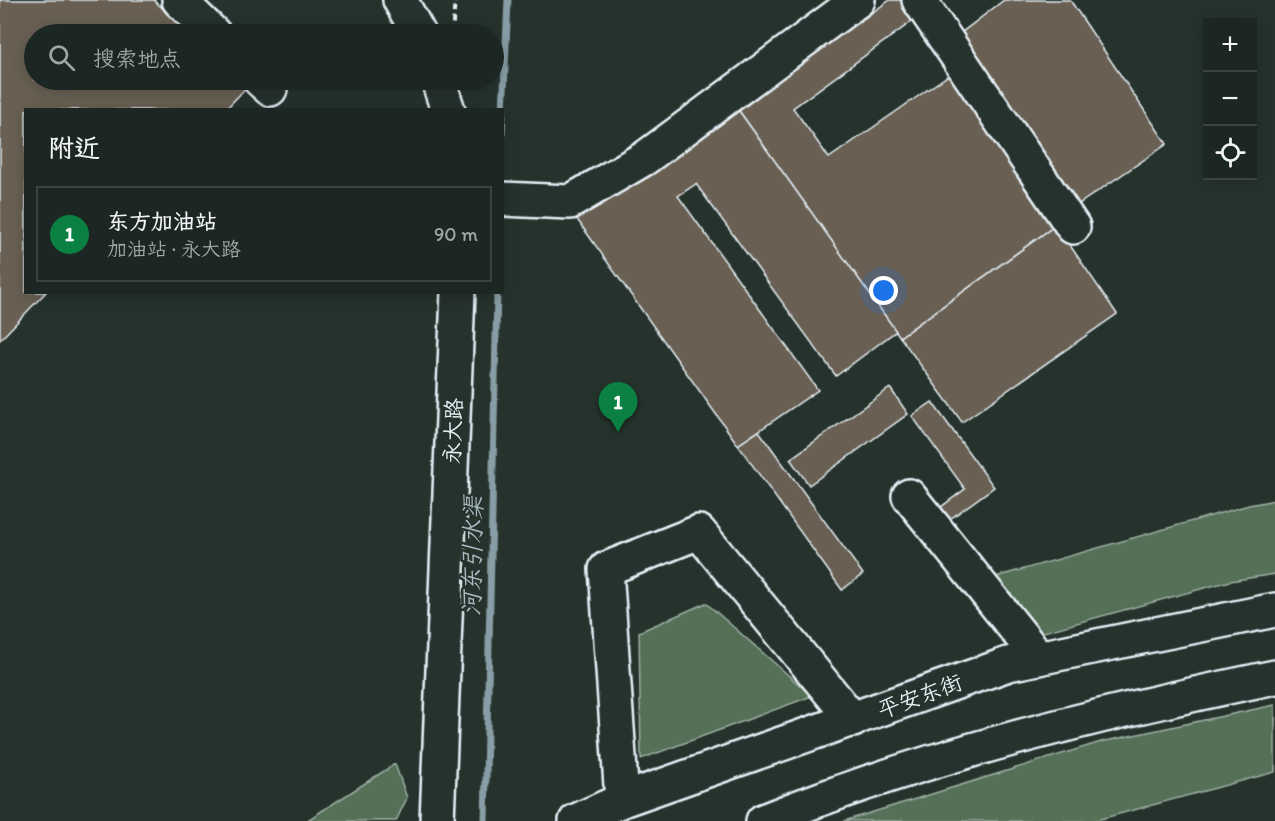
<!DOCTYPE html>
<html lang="zh">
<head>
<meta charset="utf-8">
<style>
  :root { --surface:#1c2622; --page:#29322f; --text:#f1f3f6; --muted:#a0a5a5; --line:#3a4340; --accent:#0b8043 }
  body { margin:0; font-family:Itim,"LXGW WenKai TC",sans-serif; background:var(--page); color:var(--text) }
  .controls { position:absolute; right:18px; top:18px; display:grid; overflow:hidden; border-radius:0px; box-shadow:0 3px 15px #0003 }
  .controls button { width:54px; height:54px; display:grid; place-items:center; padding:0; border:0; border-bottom:2px solid var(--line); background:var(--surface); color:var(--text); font:30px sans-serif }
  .you { position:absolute; left:884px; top:291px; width:21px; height:21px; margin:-15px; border:4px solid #fff; border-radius:50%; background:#1a73e8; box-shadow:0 0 0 9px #1a73e833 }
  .badge { display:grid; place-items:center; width:39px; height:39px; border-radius:50%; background:var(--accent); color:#fff; font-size:20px; font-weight:700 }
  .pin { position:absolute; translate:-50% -50px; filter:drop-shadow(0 2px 3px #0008) }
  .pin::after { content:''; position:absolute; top:32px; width:21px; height:18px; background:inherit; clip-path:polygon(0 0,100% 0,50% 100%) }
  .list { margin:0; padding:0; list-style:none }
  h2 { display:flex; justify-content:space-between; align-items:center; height:78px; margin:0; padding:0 24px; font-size:26px }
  h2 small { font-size:20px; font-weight:400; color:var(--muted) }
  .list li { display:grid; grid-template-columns:39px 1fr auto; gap:18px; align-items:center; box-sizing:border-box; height:96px; margin:0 12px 12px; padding:0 12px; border:2px solid var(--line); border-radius:0px }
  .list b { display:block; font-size:22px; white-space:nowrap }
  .list p { margin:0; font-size:20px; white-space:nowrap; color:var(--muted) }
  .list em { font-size:20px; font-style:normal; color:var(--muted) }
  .icon { flex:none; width:33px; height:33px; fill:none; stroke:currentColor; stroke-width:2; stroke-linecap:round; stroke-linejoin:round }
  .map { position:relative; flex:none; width:1275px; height:821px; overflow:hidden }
  .search { position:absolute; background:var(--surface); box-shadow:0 3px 15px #0003; left:24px; top:24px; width:480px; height:66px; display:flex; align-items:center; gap:15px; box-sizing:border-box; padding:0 21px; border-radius:33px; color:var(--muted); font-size:22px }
  .panel { position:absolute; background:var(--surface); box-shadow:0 3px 15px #0003; left:24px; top:108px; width:480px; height:186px; border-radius:0px }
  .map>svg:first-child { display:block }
</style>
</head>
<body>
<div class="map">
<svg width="1275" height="821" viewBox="0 0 1275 821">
  <rect width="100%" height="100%" fill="#26332d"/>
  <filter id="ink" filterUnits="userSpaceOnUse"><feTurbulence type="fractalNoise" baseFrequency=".0167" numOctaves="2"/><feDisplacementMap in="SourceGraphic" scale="12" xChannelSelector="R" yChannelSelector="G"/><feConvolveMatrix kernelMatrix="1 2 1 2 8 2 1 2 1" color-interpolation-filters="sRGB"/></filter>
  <g filter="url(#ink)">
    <!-- garden -->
    <g fill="#557056" stroke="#9eb0a7" stroke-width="1.5">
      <polygon points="1275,500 1275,574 1230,581 1033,635 992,578 1249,505"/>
      <polygon points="706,603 812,696 641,759 639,632"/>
      <polygon points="1275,705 1275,772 1093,821 844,821 1101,742"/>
      <polygon points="395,764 407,798 396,821 306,821"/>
    </g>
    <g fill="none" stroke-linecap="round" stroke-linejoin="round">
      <!-- stream -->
      <g stroke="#889da5" stroke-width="7">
        <polyline points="502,134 508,0"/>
        <polyline points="485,821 497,292"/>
      </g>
    </g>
    <!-- building -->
    <g fill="#696152" stroke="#e8f1f8" stroke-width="1.5">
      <polygon points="0,0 154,0 189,34 34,34 34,80 235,80 245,89 225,110 26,110 26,292 46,292 0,340"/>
      <polygon points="890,0 906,0 918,17 793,108 829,158 953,72 1056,225 900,337 737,108"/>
      <polygon points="1004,0 1070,0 1167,144 1073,208 957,36"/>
      <polygon points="737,108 896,331 836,376 696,184 678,196 818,390 738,445 576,218"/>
      <polygon points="1056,225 1117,314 962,422 900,337"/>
      <polygon points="890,388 908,414 809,485 790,459"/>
      <polygon points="932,402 994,487 950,519 941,507 965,489 912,416"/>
      <polygon points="759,431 863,574 842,590 738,445"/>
    </g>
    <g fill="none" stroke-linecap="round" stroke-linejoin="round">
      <defs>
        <g id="minor">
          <polyline points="179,0 214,34"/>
          <polyline points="400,0 419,34"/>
          <polyline points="919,0 1073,227"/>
          <polyline points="260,80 270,89"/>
          <polyline points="438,80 448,110"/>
          <polyline points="502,199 570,202 645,158 858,0"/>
          <polyline points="909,496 1039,658"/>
          <polyline points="622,800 606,569 699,532 853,720"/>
          <polyline points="437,821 458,292"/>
        </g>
        <g id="major">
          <polyline points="576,821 622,800 1008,664 1275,610"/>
          <path d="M763 821C928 755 1101 713 1275 677"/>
        </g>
      </defs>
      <!-- minor casing -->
      <use href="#minor" stroke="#e8f1f8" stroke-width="38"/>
      <!-- major casing -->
      <use href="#major" stroke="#e8f1f8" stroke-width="38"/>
      <!-- path -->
      <polyline stroke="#e8f1f8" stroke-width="4" stroke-dasharray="6 4.5" stroke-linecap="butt" points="452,34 455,0"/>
      <!-- minor -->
      <use href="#minor" stroke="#26332d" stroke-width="33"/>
      <!-- major -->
      <use href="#major" stroke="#26332d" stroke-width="33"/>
    </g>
  </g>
  <g text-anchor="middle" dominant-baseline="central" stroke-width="5" stroke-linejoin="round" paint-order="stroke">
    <!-- street labels -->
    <g font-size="22" fill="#e8f1f8" stroke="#26332d">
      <text transform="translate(453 431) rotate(-88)">永大路</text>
      <text transform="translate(920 696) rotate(-20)">平安东街</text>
    </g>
    <!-- water labels -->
    <g font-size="24" font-style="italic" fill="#a8b9c1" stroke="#26332d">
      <text transform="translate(472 556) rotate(-89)">河东引水渠</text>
    </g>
  </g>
</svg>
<div class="controls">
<button>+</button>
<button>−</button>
<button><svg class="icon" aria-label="locate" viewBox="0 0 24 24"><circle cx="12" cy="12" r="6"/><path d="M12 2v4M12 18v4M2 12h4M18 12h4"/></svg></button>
</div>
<div class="you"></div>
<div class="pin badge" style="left:618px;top:432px">1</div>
<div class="search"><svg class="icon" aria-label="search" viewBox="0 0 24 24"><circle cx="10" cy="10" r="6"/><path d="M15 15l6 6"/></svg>搜索地点</div>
<section class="panel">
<h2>附近<small></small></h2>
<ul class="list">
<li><span class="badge">1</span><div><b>东方加油站</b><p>加油站 · 永大路</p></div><em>90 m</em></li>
</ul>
</section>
</div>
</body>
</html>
